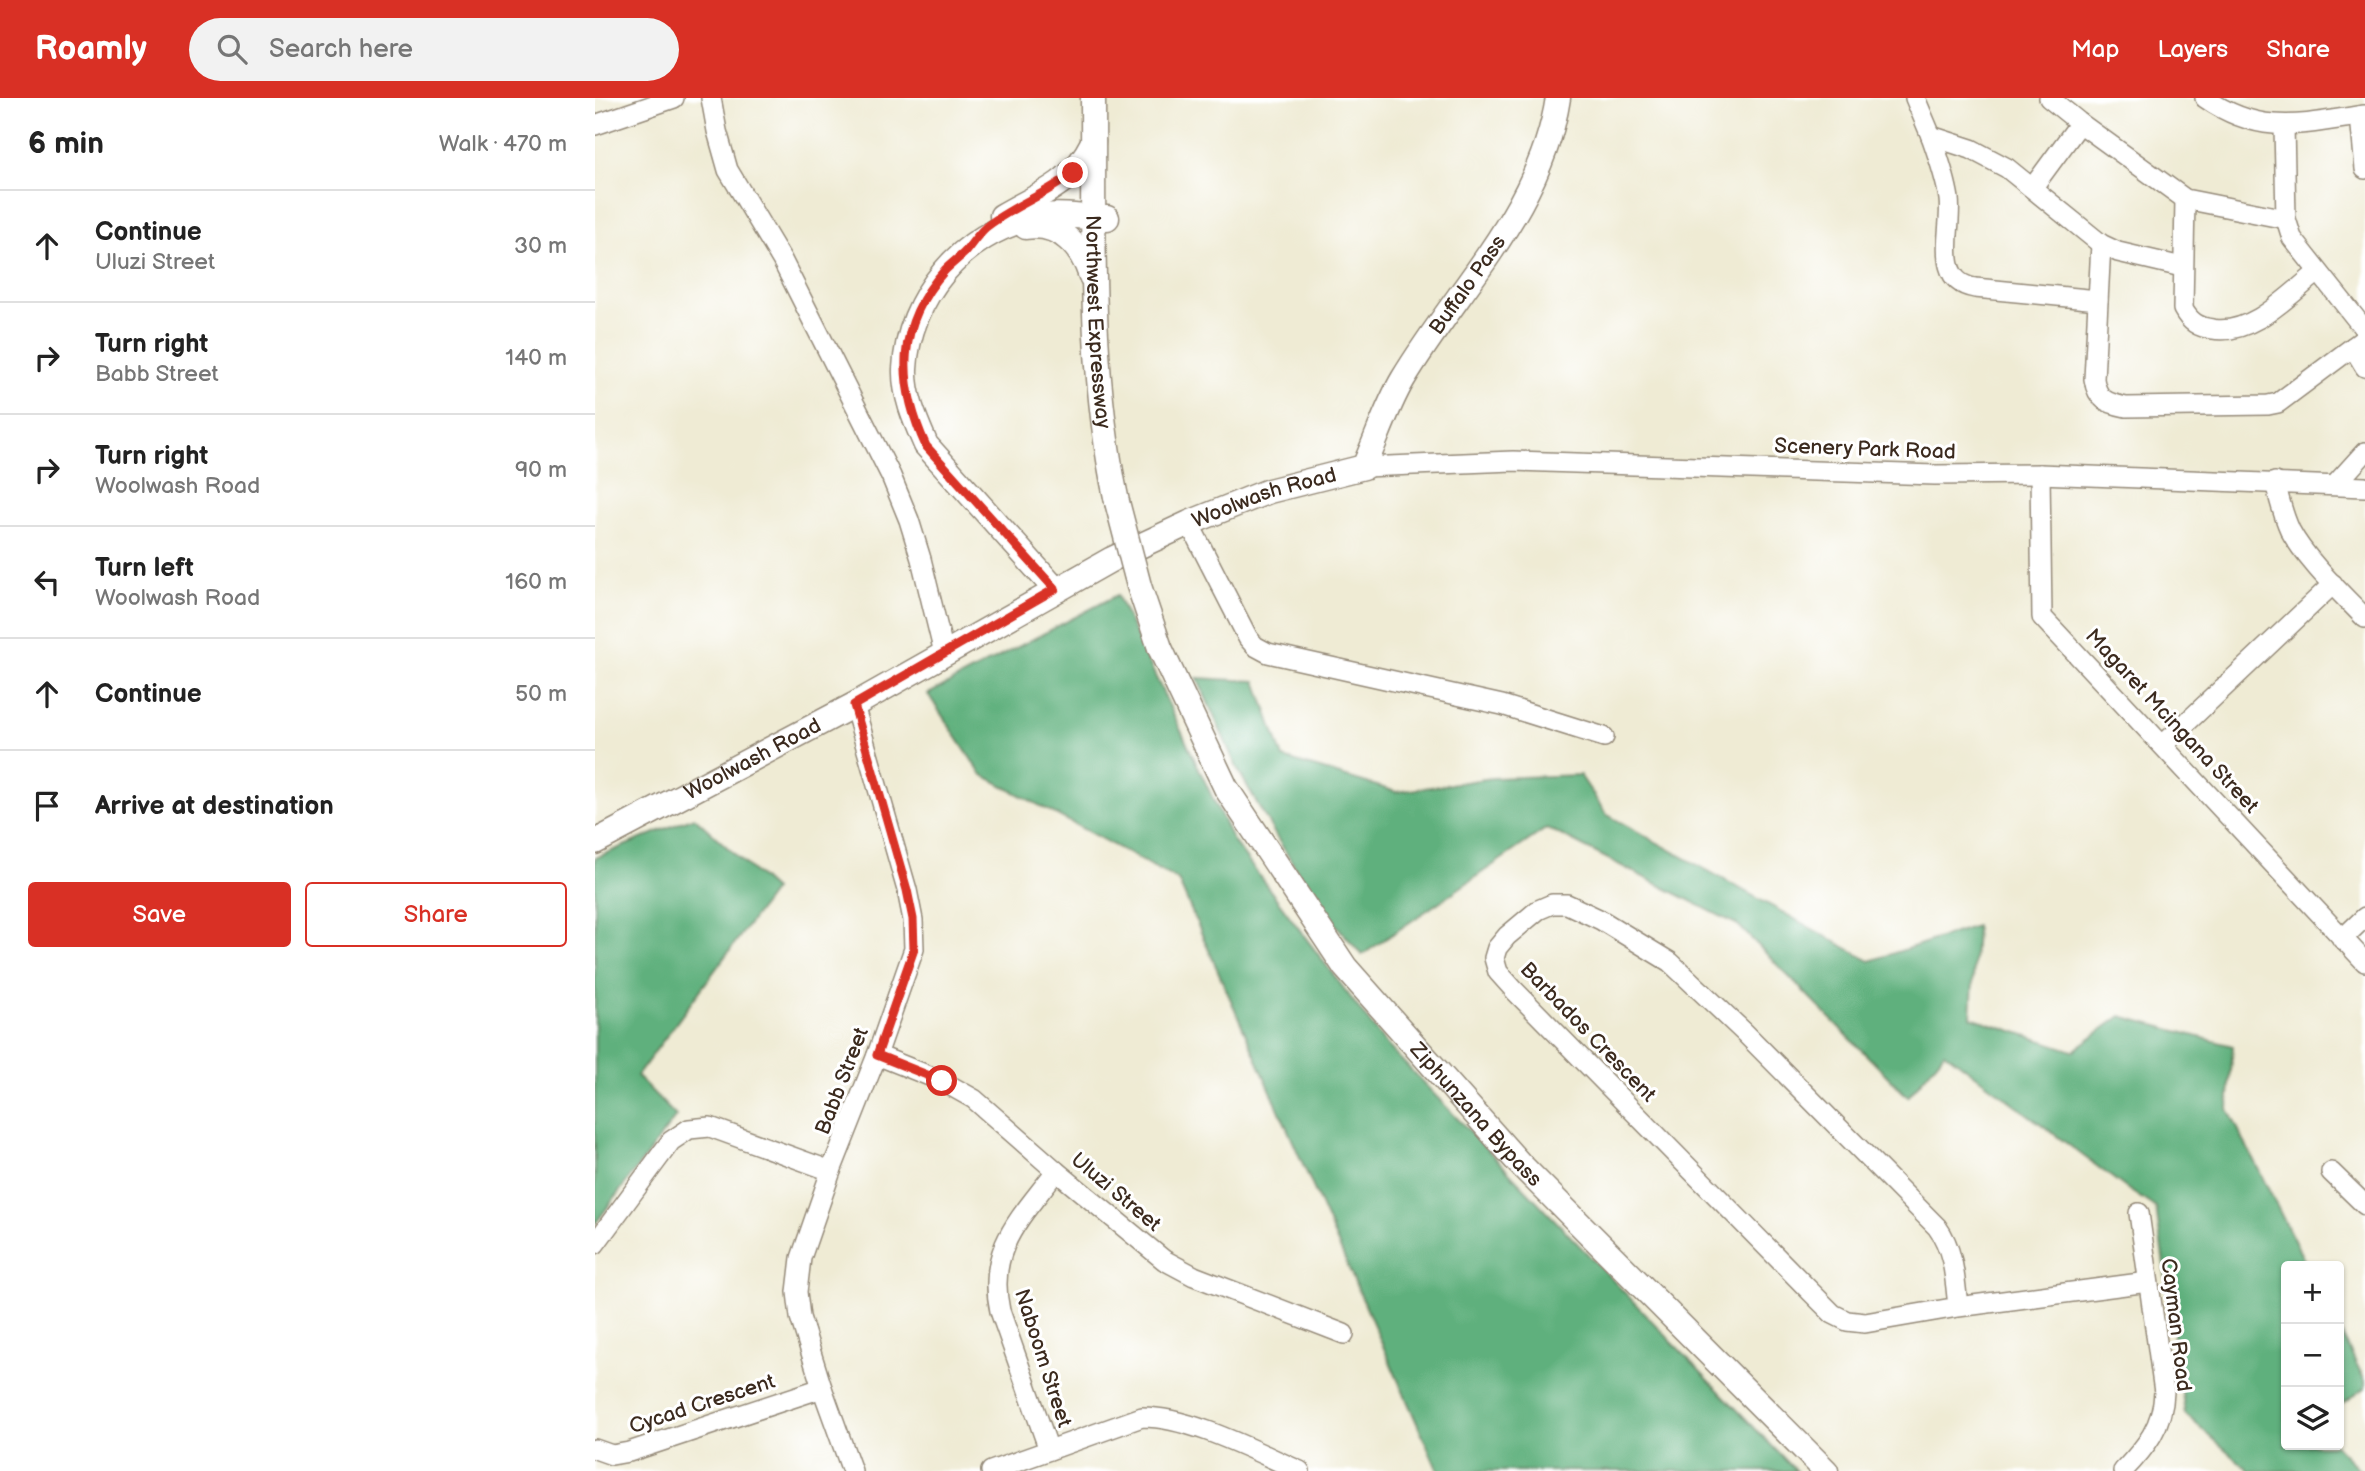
<!DOCTYPE html>
<html lang="en">
<head>
<meta charset="utf-8">
<style>
  :root { --surface:#fff; --page:#f2f2f2; --text:#222; --muted:#767676; --line:#e0e0e0; --accent:#d93025 }
  body { margin:0; font-family:"Balsamiq Sans",sans-serif; background:var(--page); color:var(--text) }
  .controls { position:absolute; right:21px; bottom:21px; display:grid; overflow:hidden; border-radius:7px; box-shadow:0 2px 5px #0004 }
  .controls button { width:63px; height:63px; display:grid; place-items:center; padding:0; border:0; border-bottom:2px solid var(--line); background:var(--surface); color:var(--text); font:35px sans-serif }
  .stop { position:absolute; width:21px; height:21px; margin:-16px; border:5px solid #d93025; border-radius:50%; background:#fff }
  .stop.end { background:#d93025; border-color:#fff; box-shadow:0 2px 7px #0008 }
  .list { margin:0; padding:0; list-style:none }
  h2 { display:flex; justify-content:space-between; align-items:center; height:91px; margin:0; padding:0 28px; font-size:30px }
  h2 small { font-size:23px; font-weight:400; color:var(--muted) }
  .list li { display:grid; grid-template-columns:46px 1fr auto; gap:21px; align-items:center; box-sizing:border-box; height:112px; padding:0 28px; border-top:2px solid var(--line) }
  .list b { display:block; font-size:26px; white-space:nowrap }
  .list p { margin:0; font-size:23px; white-space:nowrap; color:var(--muted) }
  .list em { font-size:23px; font-style:normal; color:var(--muted) }
  .actions { display:flex; gap:14px; padding:21px 28px }
  .actions a { flex:1; padding:16px 0; border:2px solid var(--accent); border-radius:7px; text-align:center; font-size:24px; color:var(--accent) }
  .actions .main { background:var(--accent); color:#fff }
  .icon { flex:none; width:38px; height:38px; fill:none; stroke:currentColor; stroke-width:2; stroke-linecap:round; stroke-linejoin:round }
  .map { position:relative; flex:none; width:1770px; height:1373px; overflow:hidden }
  header { display:flex; align-items:center; gap:42px; box-sizing:border-box; height:98px; padding:0 35px; background:var(--accent); color:#fff }
  header strong { font-size:33px }
  nav { display:flex; gap:38px; margin-inline-start:auto; font-size:24px }
  .search { width:490px; height:63px; background:var(--page); display:flex; align-items:center; gap:18px; box-sizing:border-box; padding:0 24px; border-radius:38px; color:var(--muted); font-size:26px }
  main { display:flex }
  aside { flex:1; background:var(--surface) }
  .map>svg:first-child { display:block }
</style>
</head>
<body>
<header>
<strong>Roamly</strong>
<div class="search"><svg class="icon" aria-label="search" viewBox="0 0 24 24"><circle cx="10" cy="10" r="6"/><path d="M15 15l6 6"/></svg>Search here</div>
<nav><a>Map</a><a>Layers</a><a>Share</a></nav>
</header>
<main>
<aside>
<h2>6 min<small>Walk · 470 m</small></h2>
<ul class="list">
<li><svg class="icon" aria-label="ahead" viewBox="0 0 24 24"><path d="M12 20V5M6 11l6-6 6 6"/></svg><div><b>Continue</b><p>Uluzi Street</p></div><em>30 m</em></li>
<li><svg class="icon" aria-label="right" viewBox="0 0 24 24"><path d="M7 20v-9h11M14 6l5 5-5 5"/></svg><div><b>Turn right</b><p>Babb Street</p></div><em>140 m</em></li>
<li><svg class="icon" aria-label="right" viewBox="0 0 24 24"><path d="M7 20v-9h11M14 6l5 5-5 5"/></svg><div><b>Turn right</b><p>Woolwash Road</p></div><em>90 m</em></li>
<li><svg class="icon" aria-label="left" viewBox="0 0 24 24"><path d="M17 20v-9H6M10 6l-5 5 5 5"/></svg><div><b>Turn left</b><p>Woolwash Road</p></div><em>160 m</em></li>
<li><svg class="icon" aria-label="ahead" viewBox="0 0 24 24"><path d="M12 20V5M6 11l6-6 6 6"/></svg><div><b>Continue</b></div><em>50 m</em></li>
<li><svg class="icon" aria-label="arrive" viewBox="0 0 24 24"><path d="M6 21V4h12l-3 4 3 4H6"/></svg><div><b>Arrive at destination</b></div></li>
</ul>
<div class="actions"><a class="main">Save</a><a>Share</a></div>
</aside>
<div class="map">
<svg width="1770" height="1373" viewBox="0 0 1770 1373">
  <rect width="100%" height="100%" fill="#fff"/>
  <filter id="ink" filterUnits="userSpaceOnUse"><feTurbulence type="fractalNoise" baseFrequency=".0143" numOctaves="2"/><feDisplacementMap in="SourceGraphic" scale="14" xChannelSelector="R" yChannelSelector="G"/><feConvolveMatrix kernelMatrix="1 2 1 2 8 2 1 2 1" color-interpolation-filters="sRGB"/></filter>
  <filter id="wash" filterUnits="userSpaceOnUse"><feTurbulence type="fractalNoise" baseFrequency=".00686" numOctaves="4" result="noise"/><feDisplacementMap in="SourceGraphic" scale="28" xChannelSelector="R" yChannelSelector="G"/><feGaussianBlur stdDeviation="1.57" result="paint"/><feColorMatrix in="noise" values="0 0 0 0 0 0 0 0 0 0 0 0 0 0 0 0 0 1.4 0 .05"/><feComposite in="paint" operator="in"/></filter>
  <g filter="url(#wash)">
    <rect width="100%" height="100%" fill="#efebd4"/>
    <!-- forest -->
    <g fill="#5fb07d" stroke="#4d6d4e" stroke-width="2">
      <polygon points="522,497 638,743 789,944 1201,1373 843,1373 583,782 386,676 333,596"/>
      <polygon points="602,580 661,583 688,660 802,694 897,680 985,677 1011,716 1275,863 1381,828 1376,919 1478,953 1526,918 1638,948 1633,1011 1712,1168 1691,1168 1691,1347 1740,1347 1766,1373 1655,1373 1590,1316 1561,1110 1531,1090 1350,954 1313,999 1143,827 952,730 767,857 724,807 682,740 642,670"/>
      <polygon points="99,719 179,792 42,978 81,1018 0,1126 0,760"/>
      <polygon points="1744,1231 1770,1283 1770,1290 1744,1308"/>
    </g>
  </g>
  <g filter="url(#ink)">
    <g fill="none" stroke-linecap="round" stroke-linejoin="round">
      <defs>
        <g id="minor">
          <polyline points="116,0 122,33 133,72 187,162 296,378 314,422 326,461 349,555"/>
          <polyline points="1320,0 1336,38"/>
          <polyline points="1454,0 1485,25 1590,101 1691,121"/>
          <path d="M1610 0C1666 39 1708 26 1770 17"/>
          <polyline points="1765,18 1770,71"/>
          <polyline points="0,27 79,0"/>
          <polyline points="1689,28 1691,121 1697,140 1770,232"/>
          <polyline points="1438,89 1485,25"/>
          <path d="M1590 101 1588 211C1595 224 1603 229 1617 231 1657 238 1694 197 1723 174"/>
          <path d="M1506 146 1499 281C1502 302 1512 305 1531 309L1673 307 1683 305 1770 240"/>
          <path d="M1503 202 1380 190C1337 183 1358 132 1354 101 1351 80 1343 58 1336 38L1376 51 1412 70 1506 146 1523 154 1587 169"/>
          <polyline points="1758,249 1770,269"/>
          <polyline points="769,369 918,363 1340,377 1445,376 1770,389"/>
          <polyline points="1445,376 1447,519 1770,864"/>
          <path d="M1680 384C1684 401 1688 417 1695 432 1710 461 1747 496 1770 520"/>
          <polyline points="1741,386 1770,354"/>
          <polyline points="594,425 653,540 660,548 673,555 907,607 1009,639"/>
          <polyline points="1568,647 1738,486"/>
          <polyline points="1747,841 1770,819"/>
          <polyline points="282,957 347,983 379,1001 461,1073 569,1162 599,1178 749,1236"/>
          <polyline points="1736,1074 1770,1107"/>
          <polyline points="0,1146 76,1043 94,1031 115,1029 236,1073"/>
          <path d="M1363 1209C1360 1181 1359 1152 1342 1129L1150 935 1075 864 1006 822 972 806H957L943 812 912 838 902 850 899 860 903 874 920 893 1217 1195 1238 1216 1252 1223 1270 1225 1363 1209 1553 1184"/>
          <polyline points="0,1351 17,1357 34,1354 227,1290"/>
          <path d="M454 1352 405 1213C391 1150 426 1120 461 1073"/>
          <polyline points="257,1373 227,1290 205,1219 202,1194 206,1160 236,1073 282,957 319,851 318,822 312,792 259,607"/>
          <path d="M396 1373 547 1319C596 1319 659 1353 705 1373"/>
          <path d="M1528 1373C1551 1349 1568 1328 1569 1294L1544 1115"/>
        </g>
        <g id="major">
          <path id="s1" d="M498 0C499 135 493 271 522 404"/>
          <path d="M407 118C446 95 476 88 498 44"/>
          <path d="M431 129C465 124 487 149 496 178"/>
          <path d="M460 491 331 347C321 324 309 298 310 271 313 200 368 134 438 120 462 114 487 120 512 120"/>
          <path id="s2" d="M565 550 631 690 750 869 924 1065 1231 1373"/>
          <path id="s3" d="M0 744 259 607 517 461 594 425 674 393 769 369C782 340 792 308 808 281 863 189 946 111 963 0"/>
        </g>
      </defs>
      <!-- minor casing -->
      <use href="#minor" stroke="#958a79" stroke-width="22"/>
      <!-- major casing -->
      <use href="#major" stroke="#958a79" stroke-width="27"/>
      <!-- minor -->
      <use href="#minor" stroke="#fff" stroke-width="19"/>
      <!-- major -->
      <use href="#major" stroke="#fff" stroke-width="24"/>
      <defs>
        <polyline id="major-bridge" points="522,404 544,488 565,550"/>
      </defs>
      <!-- major-bridge casing -->
      <use href="#major-bridge" stroke="#958a79" stroke-width="27" stroke-linecap="butt"/>
      <!-- major-bridge -->
      <use href="#major-bridge" stroke="#fff" stroke-width="24"/>
    </g>
  </g>
  <g fill="none" stroke-linecap="round" stroke-linejoin="round" filter="url(#ink)">
    <!-- route -->
    <path stroke="#d93025" stroke-width="9" d="M347 983 282 957 319 851 318 821 312 792 259 607 460 491 331 348C302 284 301 227 350 172 356 166 364 160 370 154 377 146 382 137 391 129 417 108 451 97 478 75"/>
  </g>
  <g text-anchor="middle" dominant-baseline="central" stroke-width="6" stroke-linejoin="round" paint-order="stroke">
    <!-- street labels -->
    <g font-size="21" fill="#3b2a1e" stroke="#fff">
      <text stroke="none"><textPath href="#s3" startOffset="1069">Buffalo Pass</textPath></text>
      <text stroke="none"><textPath href="#s1" startOffset="224">Northwest Expressway</textPath></text>
      <text transform="translate(1270 351) rotate(2)">Scenery Park Road</text>
      <text stroke="none"><textPath href="#s3" startOffset="754">Woolwash Road</textPath></text>
      <text transform="translate(1577 623) rotate(47)">Magaret Mcingana Street</text>
      <text stroke="none"><textPath href="#s3" startOffset="178">Woolwash Road</textPath></text>
      <text transform="translate(993 934) rotate(46)">Barbados Crescent</text>
      <text transform="translate(247 983) rotate(-69)">Babb Street</text>
      <text stroke="none"><textPath href="#s2" startOffset="567">Ziphunzana Bypass</textPath></text>
      <text transform="translate(521 1094) rotate(40)">Uluzi Street</text>
      <text transform="translate(1581 1227) rotate(83)">Cayman Road</text>
      <text transform="translate(448 1260) rotate(72)">Naboom Street</text>
      <text transform="translate(107 1306) rotate(-18)">Cycad Crescent</text>
    </g>
  </g>
</svg>
<div class="controls">
<button>+</button>
<button>−</button>
<button><svg class="icon" aria-label="layers" viewBox="0 0 24 24"><path d="M12 4l9 5-9 5-9-5zM3 14l9 5 9-5"/></svg></button>
</div>
<div class="stop" style="left:347px;top:983px"></div>
<div class="stop end" style="left:478px;top:75px"></div>
</div>
</main>
</body>
</html>
